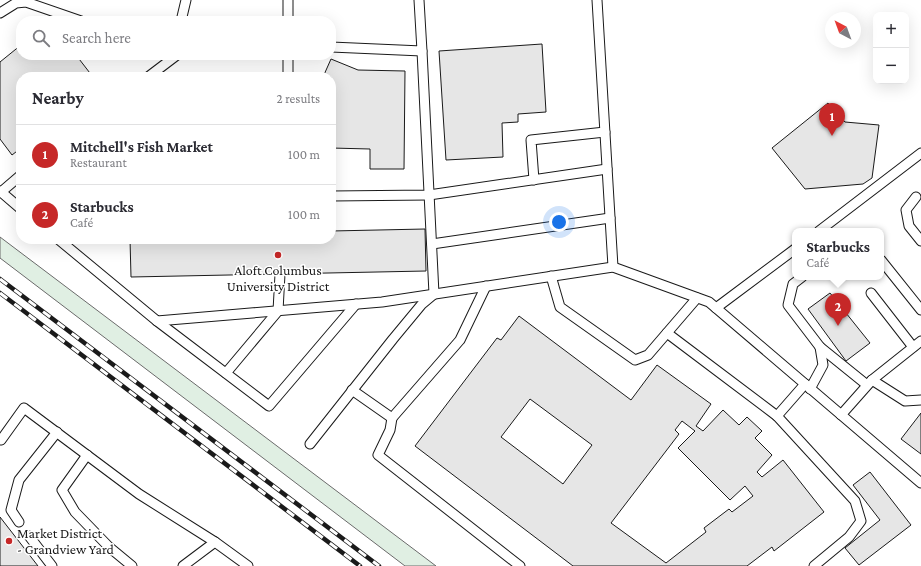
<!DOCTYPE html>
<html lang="en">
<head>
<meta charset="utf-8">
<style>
  :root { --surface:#fff; --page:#f7f7f7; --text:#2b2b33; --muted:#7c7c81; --line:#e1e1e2; --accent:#c62828 }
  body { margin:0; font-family:"Crimson Pro",serif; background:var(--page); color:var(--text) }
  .controls { position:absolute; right:12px; top:12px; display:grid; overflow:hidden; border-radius:8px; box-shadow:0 4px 16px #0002 }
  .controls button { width:36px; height:36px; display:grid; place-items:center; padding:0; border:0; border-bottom:1px solid var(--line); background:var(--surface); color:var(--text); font:20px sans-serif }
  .compass { position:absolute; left:825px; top:12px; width:36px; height:36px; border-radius:50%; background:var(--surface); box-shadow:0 4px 16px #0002; rotate:319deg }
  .you { position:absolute; left:559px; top:222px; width:14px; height:14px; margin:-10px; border:3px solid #fff; border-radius:50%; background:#1a73e8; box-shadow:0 0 0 6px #1a73e833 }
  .badge { display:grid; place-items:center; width:26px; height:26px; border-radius:50%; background:var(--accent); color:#fff; font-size:13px; font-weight:700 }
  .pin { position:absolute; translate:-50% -33px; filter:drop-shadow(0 1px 2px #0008) }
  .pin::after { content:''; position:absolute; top:21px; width:14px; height:12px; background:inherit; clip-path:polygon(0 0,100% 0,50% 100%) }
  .popup { position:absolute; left:792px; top:228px; width:92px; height:52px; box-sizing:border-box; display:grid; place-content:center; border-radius:8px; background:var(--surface); filter:drop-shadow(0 1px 3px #0005); font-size:13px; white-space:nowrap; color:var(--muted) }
  .popup b { font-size:15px; color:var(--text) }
  .popup::after { content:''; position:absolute; left:50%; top:100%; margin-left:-8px; border:8px solid transparent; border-top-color:var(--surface) }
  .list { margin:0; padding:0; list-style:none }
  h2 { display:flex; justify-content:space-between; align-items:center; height:52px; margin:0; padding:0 16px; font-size:17px }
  h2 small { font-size:13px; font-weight:400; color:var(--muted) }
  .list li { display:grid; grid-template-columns:26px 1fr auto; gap:12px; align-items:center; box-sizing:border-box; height:60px; padding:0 16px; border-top:1px solid var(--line) }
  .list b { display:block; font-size:15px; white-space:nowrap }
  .list p { margin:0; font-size:13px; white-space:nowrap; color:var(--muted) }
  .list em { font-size:13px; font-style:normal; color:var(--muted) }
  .icon { flex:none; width:22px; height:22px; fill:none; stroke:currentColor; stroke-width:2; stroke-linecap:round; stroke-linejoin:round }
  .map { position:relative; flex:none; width:921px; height:566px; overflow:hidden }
  .search { position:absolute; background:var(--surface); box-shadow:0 4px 16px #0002; left:16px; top:16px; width:320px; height:44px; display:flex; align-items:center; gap:10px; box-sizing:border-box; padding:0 14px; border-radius:16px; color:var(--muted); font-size:15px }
  .panel { position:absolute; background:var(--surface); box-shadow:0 4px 16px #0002; left:16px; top:72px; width:320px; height:172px; border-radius:16px }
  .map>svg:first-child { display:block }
</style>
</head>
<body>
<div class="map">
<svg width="921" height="566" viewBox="0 0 921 566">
  <rect width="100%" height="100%" fill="#fff"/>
  <!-- green -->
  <polygon fill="#e0efe3" stroke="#6a6a6a" points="0,237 436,566 405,566 0,258"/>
  <!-- building -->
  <g fill="#e6e6e6" stroke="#1a1a1a" fill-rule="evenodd">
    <polygon points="542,44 546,112 518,114 518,122 502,123 503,157 446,160 439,51"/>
    <polygon points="21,45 21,55 76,55 93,77 21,77 21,148 12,155 0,139 0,62"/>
    <polygon points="331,59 358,70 405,71 404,169 370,169 370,149 331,148 331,77 323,77"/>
    <polygon points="828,103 845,122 879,125 872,178 863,184 805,189 772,148"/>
    <polygon points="425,229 426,271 131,277 130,239 331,239 331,231"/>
    <polygon points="830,293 870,343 846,361 808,309"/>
    <path d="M519 316 631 400 657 365 711 404 696 426 703 431 723 410 739 425 747 417 762 431 755 438 772 455 757 472 762 477 783 460 824 512 774 551 772 547 747 566H573L415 446 497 338 501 340ZM530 399 592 445 563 484 501 437ZM682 421 695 431 678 448 730 500 745 486 753 496 732 512 729 509 704 528 706 532 666 563 611 523 679 434 675 430Z"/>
    <polygon points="921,413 921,454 901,439"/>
    <polygon points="870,472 911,525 859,565 845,548 880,520 853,485"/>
    <polygon points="0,517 38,566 0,566"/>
  </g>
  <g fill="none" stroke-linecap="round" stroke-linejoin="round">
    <defs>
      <g id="lane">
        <polyline points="597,0 613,267"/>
        <polyline points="0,13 16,3 26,2 81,21"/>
        <polyline points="181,21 186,0"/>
        <polyline points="288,21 288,0"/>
        <polyline points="331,47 422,51 419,0"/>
        <polyline points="288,55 288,77"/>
        <polyline points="148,77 177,55"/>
        <polyline points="534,180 531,140 605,132"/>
        <polyline points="0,191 21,209"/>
        <polyline points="1,192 21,175"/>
        <polyline points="331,196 429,195 607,169"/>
        <polyline points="916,197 906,210 909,226 921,241"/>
        <polyline points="819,231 921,153"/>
        <polyline points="58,239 157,321 382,302 613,267 709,302 921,483"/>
        <polyline points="432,244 610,218"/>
        <polyline points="881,260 921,310"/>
        <polyline points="551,276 560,307 635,360 648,355 697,298"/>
        <polyline points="802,277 793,284 788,305 820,347 867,385"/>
        <polyline points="871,293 913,347"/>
        <polyline points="716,308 795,249"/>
        <polyline points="157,321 269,406 356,304"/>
        <polyline points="667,333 777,416"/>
        <polyline points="226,373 278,311 280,274"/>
        <polyline points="872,380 905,401 921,400"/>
        <polyline points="805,384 777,416 855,501 861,521 849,537 814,566"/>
        <polyline points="810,389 823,365 820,347"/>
        <polyline points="352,390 392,418 390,430 378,455 520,566"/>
        <polyline points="841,415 872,380 921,341"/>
        <polyline points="392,418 460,340 486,286"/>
        <polyline points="1,440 24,408 139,494 215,542"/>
        <polyline points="310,444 393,339 422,304 434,294 422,51"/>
        <polyline points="87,455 62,490 75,512 109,547 132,566"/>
        <polyline points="19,522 11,510 19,480 57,432"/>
        <polyline points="29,536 52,566"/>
        <polyline points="183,566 215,542 248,566"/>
      </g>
    </defs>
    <!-- lane casing -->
    <use href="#lane" stroke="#1a1a1a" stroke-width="11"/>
    <!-- lane -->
    <use href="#lane" stroke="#fff" stroke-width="9"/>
    <defs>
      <g id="rail">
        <polyline points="0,279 379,566"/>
        <polyline points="0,293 360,566"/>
      </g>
    </defs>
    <!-- rail casing -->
    <use href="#rail" stroke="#1a1a1a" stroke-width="4.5"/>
    <!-- rail -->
    <use href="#rail" stroke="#fff" stroke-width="3" stroke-dasharray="9" stroke-linecap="butt"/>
  </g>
  <!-- markers -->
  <g fill="#c62828" stroke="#fff" stroke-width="1.5">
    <circle cx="278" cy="255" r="4"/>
    <circle cx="9" cy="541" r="4"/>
  </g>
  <g text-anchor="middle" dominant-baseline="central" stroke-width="3" stroke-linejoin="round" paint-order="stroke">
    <!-- poi labels -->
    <g font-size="14" fill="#1a1a1a" stroke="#fff">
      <text x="278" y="270">Aloft Columbus<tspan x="278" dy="16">University District</tspan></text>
      <text x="17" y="533" text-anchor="start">Market District<tspan x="17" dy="16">- Grandview Yard</tspan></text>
    </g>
  </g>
</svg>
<div class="controls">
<button>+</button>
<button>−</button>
</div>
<svg class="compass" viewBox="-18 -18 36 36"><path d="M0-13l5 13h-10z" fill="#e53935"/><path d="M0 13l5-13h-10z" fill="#7c7c81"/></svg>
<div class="you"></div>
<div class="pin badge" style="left:832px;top:136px">1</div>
<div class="pin badge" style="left:838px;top:326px">2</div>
<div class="popup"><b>Starbucks</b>Café</div>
<div class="search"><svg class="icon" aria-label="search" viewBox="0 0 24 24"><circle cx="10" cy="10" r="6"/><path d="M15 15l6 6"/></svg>Search here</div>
<section class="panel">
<h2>Nearby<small>2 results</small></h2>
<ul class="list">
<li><span class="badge">1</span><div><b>Mitchell's Fish Market</b><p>Restaurant</p></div><em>100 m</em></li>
<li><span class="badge">2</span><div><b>Starbucks</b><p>Café</p></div><em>100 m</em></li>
</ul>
</section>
</div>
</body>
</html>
